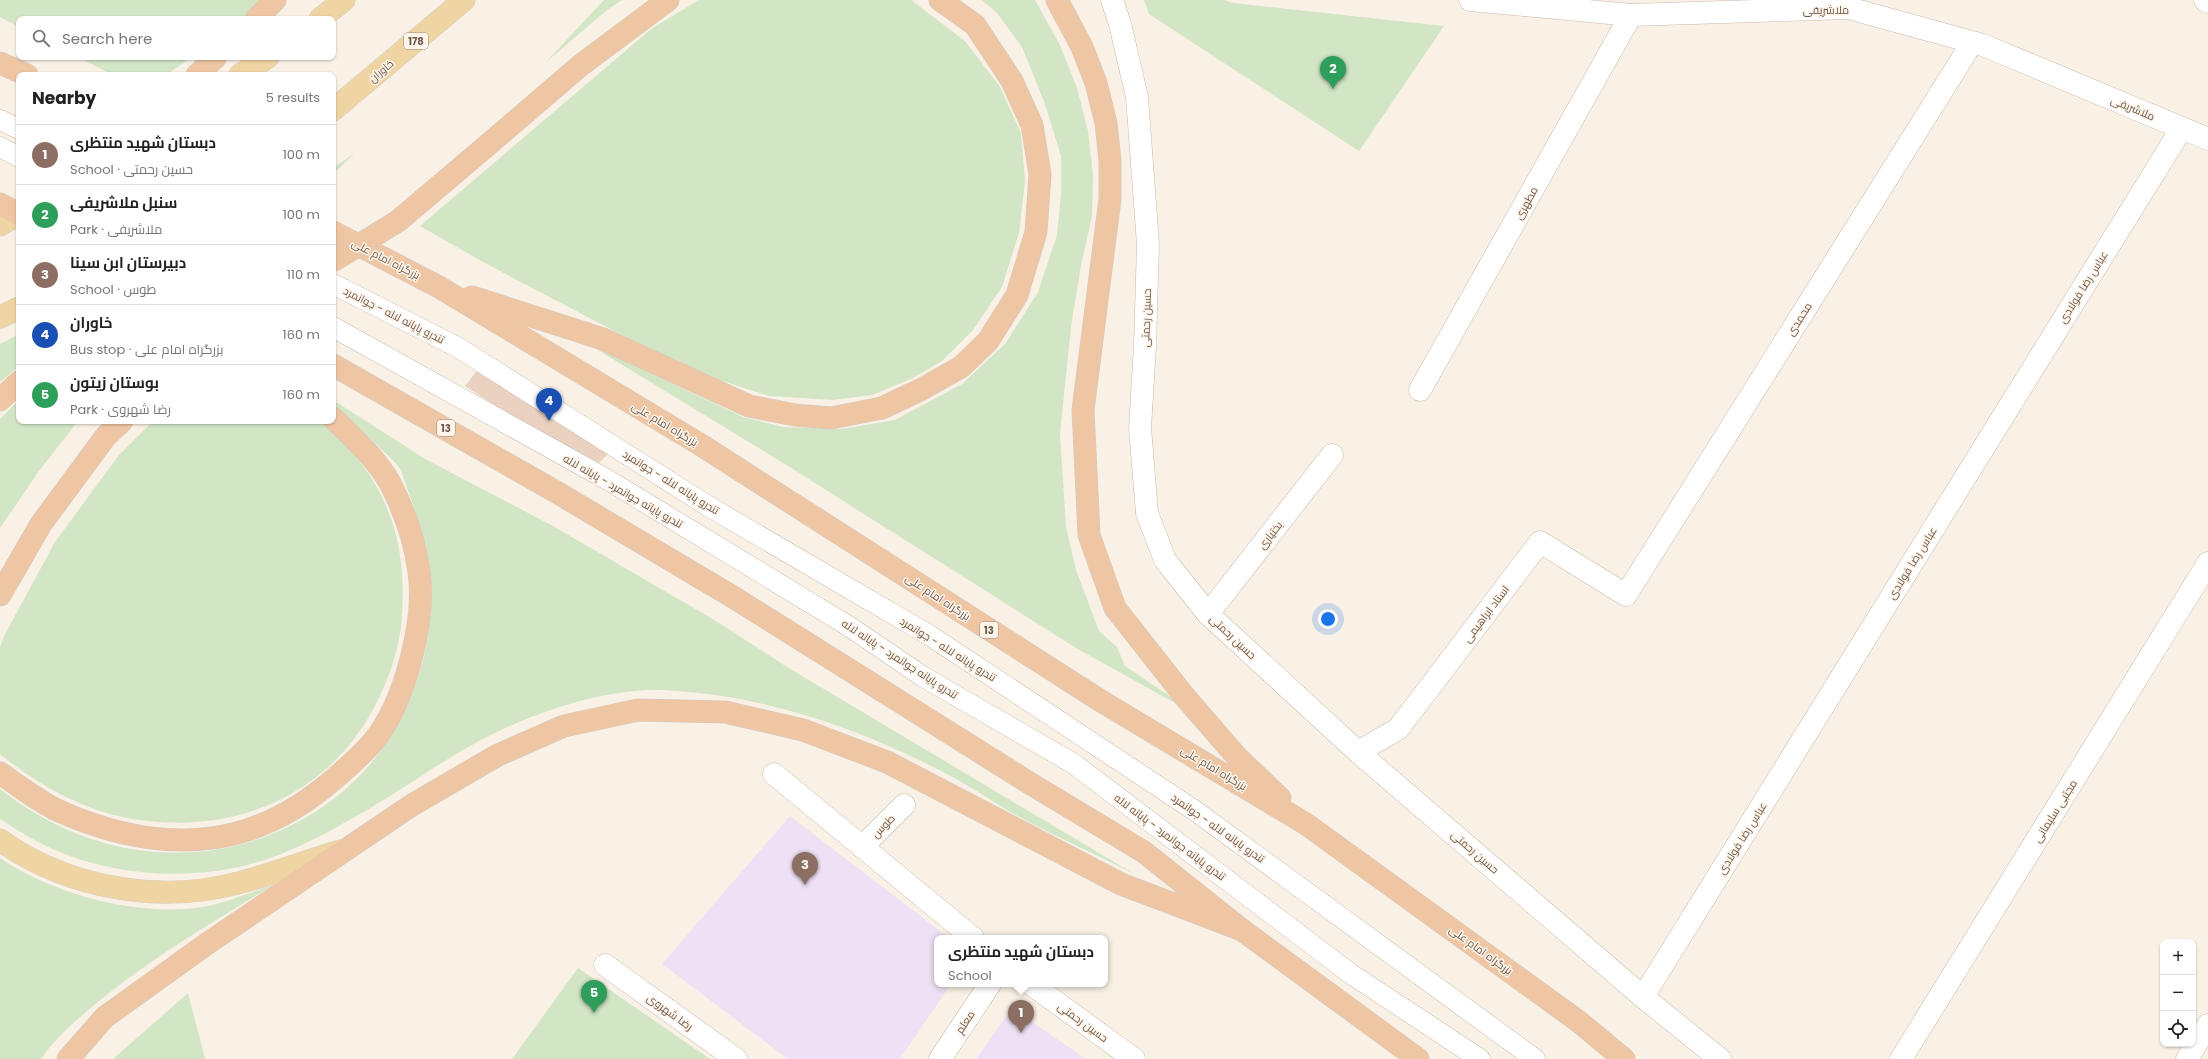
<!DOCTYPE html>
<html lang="en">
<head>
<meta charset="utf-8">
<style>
  :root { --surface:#fff; --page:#f2f2f2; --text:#222; --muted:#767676; --line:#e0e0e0; --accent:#ea580c }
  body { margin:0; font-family:Poppins,Cairo,sans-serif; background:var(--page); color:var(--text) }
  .controls { position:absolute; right:12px; bottom:12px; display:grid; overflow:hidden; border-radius:8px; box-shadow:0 1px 3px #0004 }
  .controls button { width:36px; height:36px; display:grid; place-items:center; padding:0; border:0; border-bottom:1px solid var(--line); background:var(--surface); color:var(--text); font:20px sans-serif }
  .you { position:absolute; left:1328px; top:619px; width:14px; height:14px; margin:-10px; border:3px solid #fff; border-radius:50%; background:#1a73e8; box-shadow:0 0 0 6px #1a73e833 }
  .badge { display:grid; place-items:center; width:26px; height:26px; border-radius:50%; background:var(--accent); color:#fff; font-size:13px; font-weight:700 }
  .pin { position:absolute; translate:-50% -33px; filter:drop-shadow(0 1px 2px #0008) }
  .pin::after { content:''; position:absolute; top:21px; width:14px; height:12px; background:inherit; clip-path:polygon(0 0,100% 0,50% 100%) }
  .popup { position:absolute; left:934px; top:935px; width:174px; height:52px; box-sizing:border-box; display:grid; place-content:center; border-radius:8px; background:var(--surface); filter:drop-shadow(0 1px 3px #0005); font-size:13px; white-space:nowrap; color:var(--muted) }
  .popup b { font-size:15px; color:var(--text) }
  .popup::after { content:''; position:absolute; left:50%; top:100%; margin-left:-8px; border:8px solid transparent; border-top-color:var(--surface) }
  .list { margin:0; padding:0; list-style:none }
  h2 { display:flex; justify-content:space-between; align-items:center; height:52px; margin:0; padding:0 16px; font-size:17px }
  h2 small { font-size:13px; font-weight:400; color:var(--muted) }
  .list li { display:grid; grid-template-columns:26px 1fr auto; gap:12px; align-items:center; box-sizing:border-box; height:60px; padding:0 16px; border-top:1px solid var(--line) }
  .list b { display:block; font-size:15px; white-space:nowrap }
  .list p { margin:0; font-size:13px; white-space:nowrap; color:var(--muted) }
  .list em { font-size:13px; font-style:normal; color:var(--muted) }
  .icon { flex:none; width:22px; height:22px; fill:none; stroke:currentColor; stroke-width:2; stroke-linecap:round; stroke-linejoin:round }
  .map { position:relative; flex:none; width:2208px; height:1059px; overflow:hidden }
  .search { position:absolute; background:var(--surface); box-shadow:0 1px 3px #0004; left:16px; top:16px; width:320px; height:44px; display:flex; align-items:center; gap:10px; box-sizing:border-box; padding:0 14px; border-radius:8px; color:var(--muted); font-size:15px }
  .panel { position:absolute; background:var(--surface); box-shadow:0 1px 3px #0004; left:16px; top:72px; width:320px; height:352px; border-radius:8px }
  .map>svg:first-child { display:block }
</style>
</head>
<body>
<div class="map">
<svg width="2208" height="1059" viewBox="0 0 2208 1059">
  <rect width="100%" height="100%" fill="#f9f1e5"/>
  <!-- education -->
  <g fill="#eee1f5">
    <polygon points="790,816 949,938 937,938 937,984 951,984 900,1059 788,1059 662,964"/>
    <polygon points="1012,1008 1086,1059 976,1059"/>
  </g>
  <!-- green -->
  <g fill="#d2e5c5">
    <polygon points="0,0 261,0 241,19 19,19 19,27 0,17"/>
    <polygon points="604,0 622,0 607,10 546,62"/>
    <polygon points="699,0 911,0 965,41 1000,87 1021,133 1025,181 1019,233 1002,287 973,330 942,361 911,379 872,395 833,400 769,396 698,373 620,334 483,262 420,226 651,29"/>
    <polygon points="982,0 1035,0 1060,45 1077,88 1088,131 1093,176 1092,216 1081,265 1071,327 1060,434 1066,527 1076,570 1099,631 1117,647 1125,666 1202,718 1076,648 788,466 588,344 743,417 783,427 841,429 895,420 962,384 1005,344 1038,292 1057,235 1061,195 1061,156 1045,104 1022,47 997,13"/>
    <polygon points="1144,0 1224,0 1233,3 1444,26 1359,151 1149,14"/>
    <polygon points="78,57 192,57 166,75 113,75"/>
    <polygon points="355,153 333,174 333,168"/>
    <polygon points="19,334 19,366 0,382 0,344"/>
    <polygon points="19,400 19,421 78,421 39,471 0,528 0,419"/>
    <path d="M333 400 427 460 553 526 716 621 787 667 1136 875C1095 854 1054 836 1014 814 995 803 976 790 956 779 879 737 794 705 707 694 686 692 666 689 645 690 588 694 531 714 481 740 439 762 401 791 360 814 337 827 313 841 288 851 215 883 121 881 48 847 31 839 16 829 0 819V789C42 822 92 845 146 851 258 864 369 802 411 697 429 653 435 608 427 560 423 534 415 510 406 485 404 479 402 471 398 466 393 459 384 453 378 446 363 432 348 418 333 403Z"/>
    <path d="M153 421C196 421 239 421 283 421 291 421 312 418 320 421 335 427 363 464 372 479 399 524 405 564 402 616 400 645 391 673 378 700 329 800 225 840 118 816 75 806 33 781 0 754V647L4 636 55 542 119 455Z"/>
    <path d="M0 858C54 895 138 917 203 907 226 903 250 892 273 885 209 925 144 962 87 1011 71 1025 53 1041 41 1059H0Z"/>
    <polygon points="578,968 710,1059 512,1059"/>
    <polygon points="188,993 205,1059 113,1059"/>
  </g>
  <!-- building -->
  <polygon fill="#ebd1c0" points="479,368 615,447 593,469 465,386"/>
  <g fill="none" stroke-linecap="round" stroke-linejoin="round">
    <defs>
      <g id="service">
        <polyline points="0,120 19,129"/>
        <polyline points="0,147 19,157"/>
        <polyline points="333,284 459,348 708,506 929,635 1194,810 1535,1059"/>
        <polyline points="333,327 608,480 850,627 922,676 1074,764 1351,974 1480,1059"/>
      </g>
      <g id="minor">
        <polyline points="1112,0 1120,24 1137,97 1148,244 1145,346 1140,428 1147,513 1165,560 1208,614 1358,752 1643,997 1720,1059"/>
        <polyline points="1470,0 1631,15 1848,8 1983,45 2208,139"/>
        <polyline points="2205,0 2208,2"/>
        <polyline points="1420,390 1631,15"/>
        <polyline points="1208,614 1332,455"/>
        <polyline points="1358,752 1398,729 1540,542 1626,595 1972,43"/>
        <polyline points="774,774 973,938"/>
        <polyline points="862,847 904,805"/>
        <polyline points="605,965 736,1059"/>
        <polyline points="1031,984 1134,1059"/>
        <polyline points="1643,997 2182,128"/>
        <polyline points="940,1059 990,984"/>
        <polyline points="1901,1059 2208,563"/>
        <polyline points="2187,1059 2208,1025"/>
      </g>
      <g id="primary">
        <polyline points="320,19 344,0"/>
        <polyline points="240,75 268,57"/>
        <polyline points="333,110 464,0"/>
        <polyline points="0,225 19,214"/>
        <polyline points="0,317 19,308"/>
        <path d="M0 840C67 888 159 904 238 883 273 874 306 861 340 851"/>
      </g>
      <g id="trunk">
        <polyline points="1057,0 1082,47 1096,83 1106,123 1110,161 1110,199 1083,410 1089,535 1115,608 1185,697 1237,757 1280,798"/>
        <polyline points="256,19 275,0"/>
        <polyline points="0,63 27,75"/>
        <polyline points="197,75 216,57"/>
        <polyline points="490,143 581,65 668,0"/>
        <polyline points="0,204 19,214"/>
        <polyline points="333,232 439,287 701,445 1101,701 1306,824 1578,1021 1624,1059"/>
        <polyline points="472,297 603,339 749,406 795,415 831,418 882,408 922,389 961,367 988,341 1017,295 1036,232 1040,174 1032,125 1012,81 975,25 940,0"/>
        <polyline points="333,365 558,493 733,597 1031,784 1144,852 1242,930 1418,1059"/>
        <polyline points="0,400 19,382"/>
        <polyline points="0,595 41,524 106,436 122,421"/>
        <path d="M0 773C19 786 38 801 59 811 106 832 160 845 212 838 258 832 298 810 333 780 347 768 361 756 373 742 405 703 426 621 419 572 415 541 404 510 390 483 376 458 353 438 333 418"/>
        <polyline points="68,1059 105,1017 208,943 412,805 498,755 564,726 638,710 725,712 803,730 887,762 1121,884 1242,930"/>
      </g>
    </defs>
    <!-- service casing -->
    <use href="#service" stroke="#c9b9ac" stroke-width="21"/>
    <!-- minor casing -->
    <use href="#minor" stroke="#c9b9ac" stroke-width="23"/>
    <!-- primary casing -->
    <use href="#primary" stroke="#d4cdca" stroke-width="23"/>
    <!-- trunk casing -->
    <use href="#trunk" stroke="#d4cdca" stroke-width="23"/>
    <!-- service -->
    <use href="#service" stroke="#fff" stroke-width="20"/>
    <!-- minor -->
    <use href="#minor" stroke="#fff" stroke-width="22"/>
    <!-- primary -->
    <use href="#primary" stroke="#f0d5a4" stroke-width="22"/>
    <!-- trunk -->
    <use href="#trunk" stroke="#eec6a4" stroke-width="22"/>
    <defs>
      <polyline id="trunk-bridge" points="333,261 398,221 490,143"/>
    </defs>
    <!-- trunk-bridge casing -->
    <use href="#trunk-bridge" stroke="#d4cdca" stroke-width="23" stroke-linecap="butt"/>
    <!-- trunk-bridge -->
    <use href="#trunk-bridge" stroke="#eec6a4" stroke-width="22"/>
  </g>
  <g text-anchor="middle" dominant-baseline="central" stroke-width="3" stroke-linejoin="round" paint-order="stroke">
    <!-- shield labels -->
    <g fill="#fdf5ea" stroke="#9a887c" stroke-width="1">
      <rect x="404" y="33" width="24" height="16" rx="3"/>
      <rect x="437" y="420" width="18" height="16" rx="3"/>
      <rect x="980" y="622" width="18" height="16" rx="3"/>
    </g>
    <g font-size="10" font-weight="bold" fill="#6f594d">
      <text x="416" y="41">178</text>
      <text x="446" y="428">13</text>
      <text x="989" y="630">13</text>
    </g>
    <!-- street labels -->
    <g font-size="11" fill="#6f594d" stroke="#fdf5ea">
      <text x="1826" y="10">ملاشریفی</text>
      <text transform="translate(381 71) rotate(-40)">خاوران</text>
      <text transform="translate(2133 108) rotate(23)">ملاشریفی</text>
      <text transform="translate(1526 203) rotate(-61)">مطهری</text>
      <text transform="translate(386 259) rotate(27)">بزرگراه امام علی</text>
      <text transform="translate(2083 287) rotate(-58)">عباس رضا فولادی</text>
      <text transform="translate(394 315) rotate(27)">تندرو پایانه لاله - جوانمرد</text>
      <text transform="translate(1146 318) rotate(-88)">حسین رحمتی</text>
      <text transform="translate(1799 319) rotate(-58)">محمدی</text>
      <text transform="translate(665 424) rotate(31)">بزرگراه امام علی</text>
      <text transform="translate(671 482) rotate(32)">تندرو پایانه لاله - جوانمرد</text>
      <text transform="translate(623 491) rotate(30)">تندرو پایانه جوانمرد - پایانه لاله</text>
      <text transform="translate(1270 535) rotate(-52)">بختیاری</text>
      <text transform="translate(1912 563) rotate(-58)">عباس رضا فولادی</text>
      <text transform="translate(938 597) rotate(33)">بزرگراه امام علی</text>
      <text transform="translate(1486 614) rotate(-53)">استاد ابراهیمی</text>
      <text transform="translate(1233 637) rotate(43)">حسین رحمتی</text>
      <text transform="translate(948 649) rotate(32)">تندرو پایانه لاله - جوانمرد</text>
      <text transform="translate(900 659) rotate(33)">تندرو پایانه جوانمرد - پایانه لاله</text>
      <text transform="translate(1214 768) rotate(31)">بزرگراه امام علی</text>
      <text transform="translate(2055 811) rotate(-58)">مجتبی سلیمانی</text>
      <text transform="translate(883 826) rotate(-46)">طوس</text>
      <text transform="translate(1218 828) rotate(35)">تندرو پایانه لاله - جوانمرد</text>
      <text transform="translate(1170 837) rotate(37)">تندرو پایانه جوانمرد - پایانه لاله</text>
      <text transform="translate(1742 838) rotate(-58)">عباس رضا فولادی</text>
      <text transform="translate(1475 852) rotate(41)">حسین رحمتی</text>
      <text transform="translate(1481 950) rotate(36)">بزرگراه امام علی</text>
      <text transform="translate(670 1012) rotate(36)">رضا شهروی</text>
      <text transform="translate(965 1022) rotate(-56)">معلم</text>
      <text transform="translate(1083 1022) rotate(36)">حسین رحمتی</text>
    </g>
  </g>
</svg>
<div class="controls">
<button>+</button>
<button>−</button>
<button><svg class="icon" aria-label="locate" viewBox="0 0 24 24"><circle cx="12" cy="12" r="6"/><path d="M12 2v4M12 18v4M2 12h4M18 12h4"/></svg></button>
</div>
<div class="you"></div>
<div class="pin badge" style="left:1021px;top:1033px;background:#8d6e63">1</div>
<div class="popup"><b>دبستان شهید منتظری</b>School</div>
<div class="pin badge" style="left:1333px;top:89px;background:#2e9e5b">2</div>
<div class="pin badge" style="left:805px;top:885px;background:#8d6e63">3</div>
<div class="pin badge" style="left:549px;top:421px;background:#1a4fb4">4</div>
<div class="pin badge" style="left:594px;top:1013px;background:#2e9e5b">5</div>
<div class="search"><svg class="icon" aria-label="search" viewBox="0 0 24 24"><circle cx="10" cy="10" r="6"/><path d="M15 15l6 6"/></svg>Search here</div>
<section class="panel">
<h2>Nearby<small>5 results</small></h2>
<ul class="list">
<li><span class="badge" style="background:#8d6e63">1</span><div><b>دبستان شهید منتظری</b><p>School · حسین رحمتی</p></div><em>100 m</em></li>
<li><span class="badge" style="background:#2e9e5b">2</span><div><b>سنبل ملاشریفی</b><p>Park · ملاشریفی</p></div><em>100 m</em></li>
<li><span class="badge" style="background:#8d6e63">3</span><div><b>دبیرستان ابن سینا</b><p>School · طوس</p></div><em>110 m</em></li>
<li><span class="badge" style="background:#1a4fb4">4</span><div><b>خاوران</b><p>Bus stop · بزرگراه امام علی</p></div><em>160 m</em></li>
<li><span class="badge" style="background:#2e9e5b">5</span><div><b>بوستان زیتون</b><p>Park · رضا شهروی</p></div><em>160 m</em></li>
</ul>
</section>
</div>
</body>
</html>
